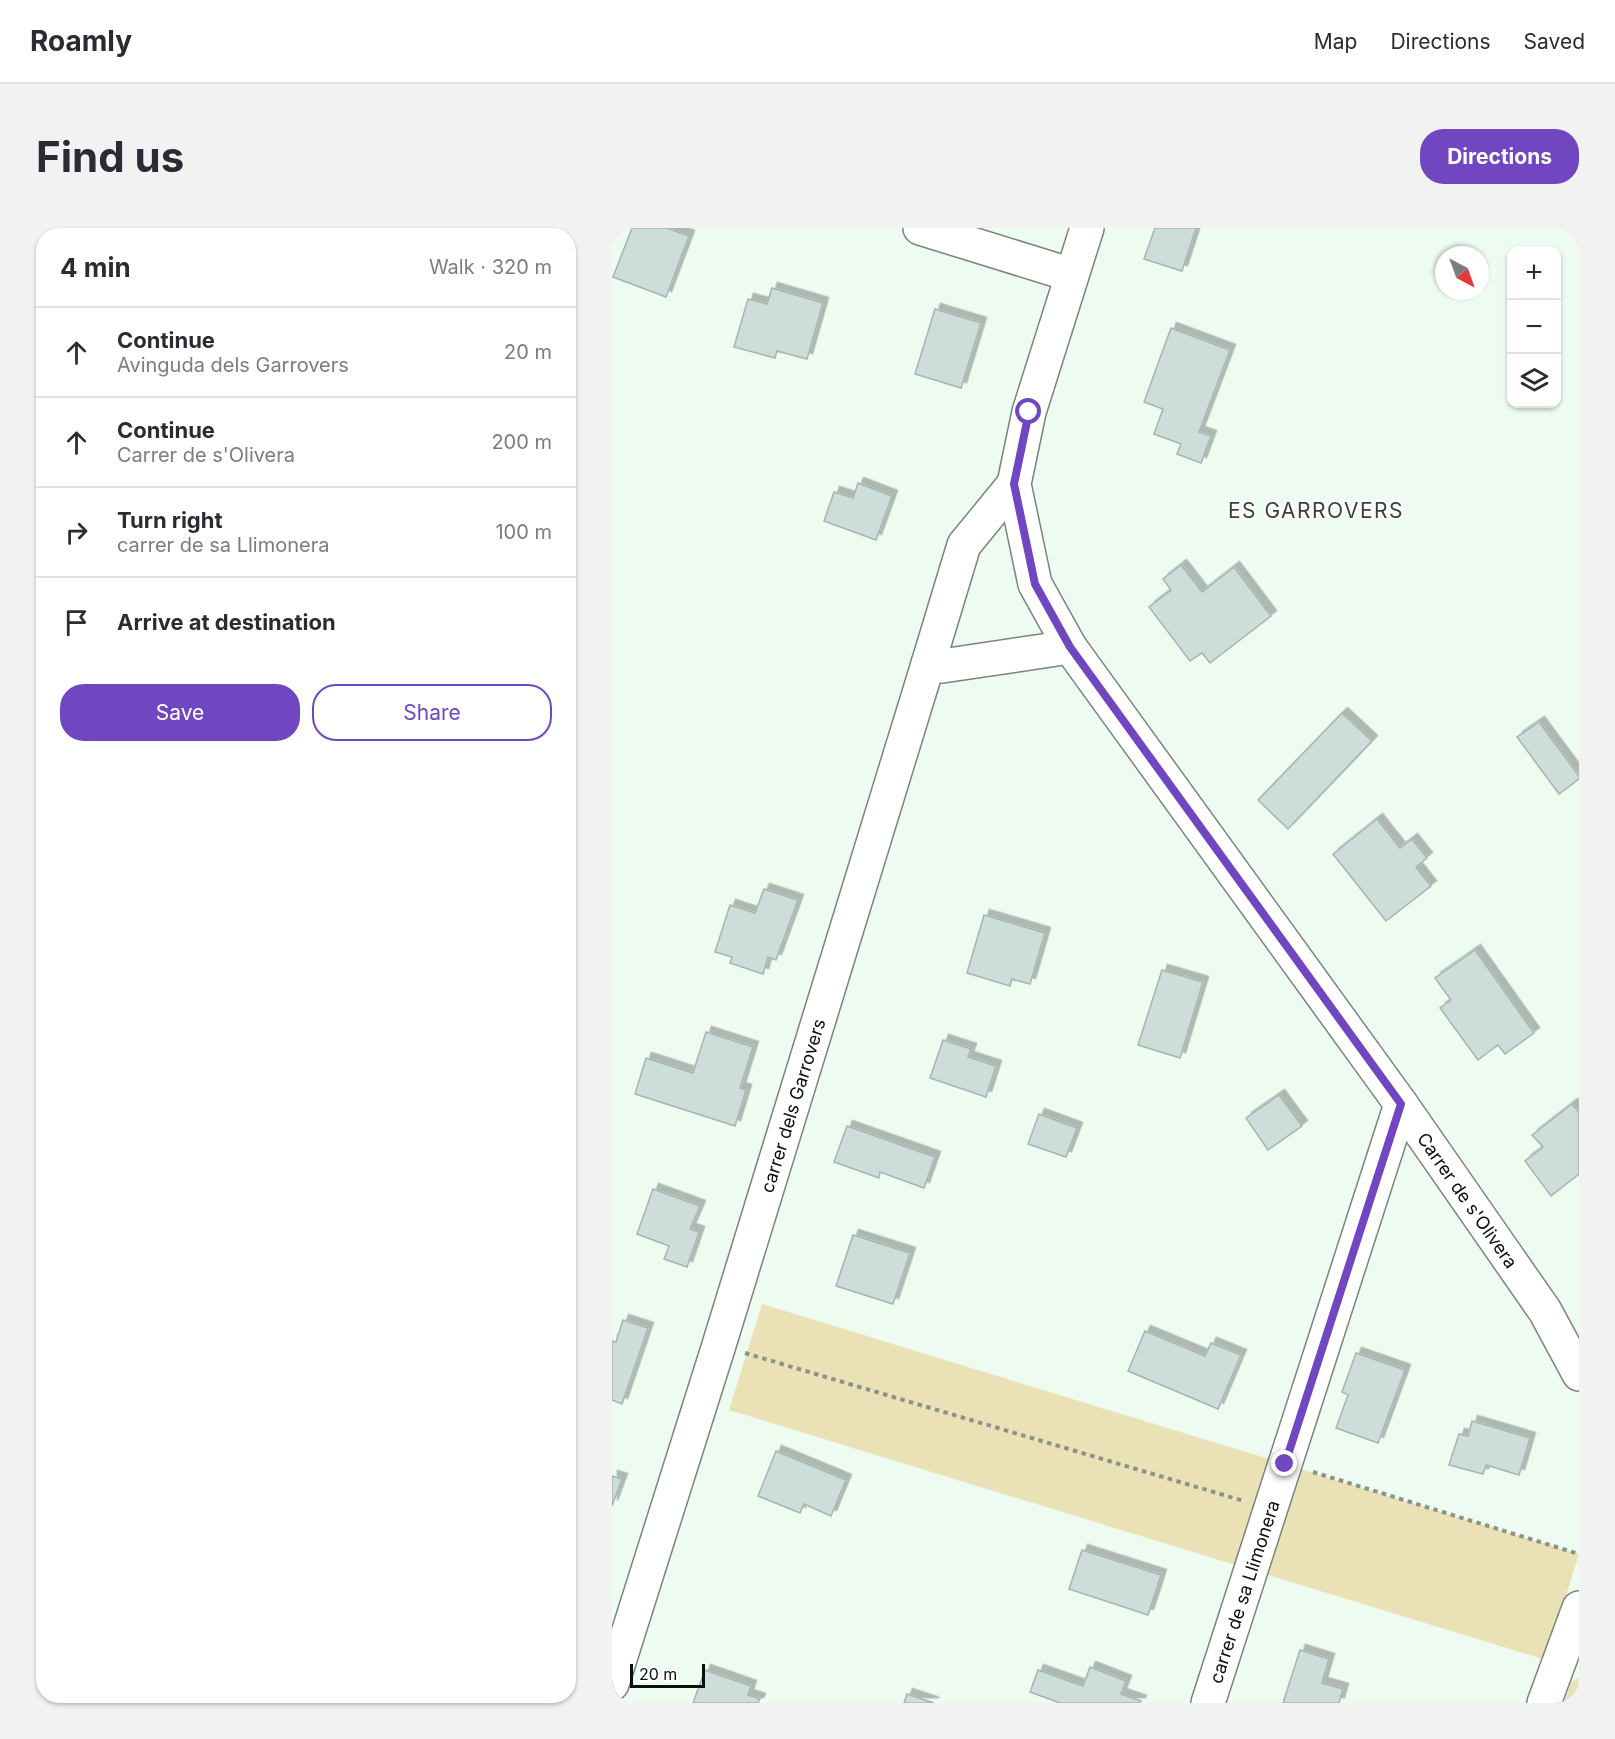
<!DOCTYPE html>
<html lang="en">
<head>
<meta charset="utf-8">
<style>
  :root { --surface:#fff; --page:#f2f2f3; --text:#2b2b33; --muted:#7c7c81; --line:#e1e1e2; --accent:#7047c0 }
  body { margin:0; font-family:Inter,sans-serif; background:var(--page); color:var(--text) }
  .controls { position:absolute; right:18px; top:18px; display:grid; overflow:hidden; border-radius:12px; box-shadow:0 2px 4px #0004 }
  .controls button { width:54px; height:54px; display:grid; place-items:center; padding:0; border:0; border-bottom:2px solid var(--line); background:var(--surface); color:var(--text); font:30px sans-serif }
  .compass { position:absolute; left:823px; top:18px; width:54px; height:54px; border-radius:50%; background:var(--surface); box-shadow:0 2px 4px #0004; rotate:139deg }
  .scale { position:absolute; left:18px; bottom:15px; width:75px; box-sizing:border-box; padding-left:6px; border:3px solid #0b100d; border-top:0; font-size:16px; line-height:21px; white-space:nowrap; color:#0b100d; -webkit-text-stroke:4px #fff; paint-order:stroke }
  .stop { position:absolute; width:18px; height:18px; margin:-14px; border:4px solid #7047c0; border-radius:50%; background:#fff }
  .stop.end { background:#7047c0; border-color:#fff; box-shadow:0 2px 6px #0008 }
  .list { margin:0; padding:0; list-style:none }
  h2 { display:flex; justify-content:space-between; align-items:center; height:78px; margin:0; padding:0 24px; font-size:26px }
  h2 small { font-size:20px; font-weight:400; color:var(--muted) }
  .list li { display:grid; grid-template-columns:39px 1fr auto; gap:18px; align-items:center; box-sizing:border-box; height:90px; padding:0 24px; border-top:2px solid var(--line) }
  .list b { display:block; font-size:22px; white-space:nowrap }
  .list p { margin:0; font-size:20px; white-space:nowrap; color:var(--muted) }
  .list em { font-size:20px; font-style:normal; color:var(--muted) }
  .actions { display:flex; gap:12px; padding:18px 24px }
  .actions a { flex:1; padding:14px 0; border:2px solid var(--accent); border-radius:24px; text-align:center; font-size:21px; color:var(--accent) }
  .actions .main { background:var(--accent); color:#fff }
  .icon { flex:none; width:33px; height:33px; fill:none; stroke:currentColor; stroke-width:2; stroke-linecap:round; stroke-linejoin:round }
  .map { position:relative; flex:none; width:967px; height:1475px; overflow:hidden; border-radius:24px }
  header { display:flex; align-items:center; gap:36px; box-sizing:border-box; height:84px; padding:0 30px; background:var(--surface); border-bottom:2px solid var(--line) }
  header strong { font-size:28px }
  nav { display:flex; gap:33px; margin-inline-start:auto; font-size:21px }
  .intro { display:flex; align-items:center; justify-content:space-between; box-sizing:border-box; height:144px; padding:0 36px }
  h1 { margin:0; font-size:42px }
  .button { padding:15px 27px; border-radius:24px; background:var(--accent); color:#fff; font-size:21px; font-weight:700 }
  main { display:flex; gap:36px; padding:0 36px }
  aside { flex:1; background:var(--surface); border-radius:24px; box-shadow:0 2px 4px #0004 }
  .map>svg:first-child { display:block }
</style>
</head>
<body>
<header>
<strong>Roamly</strong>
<nav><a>Map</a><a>Directions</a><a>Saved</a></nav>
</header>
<div class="intro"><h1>Find us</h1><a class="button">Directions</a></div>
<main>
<aside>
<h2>4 min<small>Walk · 320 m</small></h2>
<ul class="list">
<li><svg class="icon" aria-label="ahead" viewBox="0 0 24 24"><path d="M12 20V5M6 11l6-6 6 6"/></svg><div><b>Continue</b><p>Avinguda dels Garrovers</p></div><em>20 m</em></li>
<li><svg class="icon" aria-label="ahead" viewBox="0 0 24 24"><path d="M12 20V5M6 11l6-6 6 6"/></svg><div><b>Continue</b><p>Carrer de s'Olivera</p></div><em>200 m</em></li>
<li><svg class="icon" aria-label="right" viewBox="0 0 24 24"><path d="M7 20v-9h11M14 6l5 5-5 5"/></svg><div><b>Turn right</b><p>carrer de sa Llimonera</p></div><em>100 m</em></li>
<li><svg class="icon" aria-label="arrive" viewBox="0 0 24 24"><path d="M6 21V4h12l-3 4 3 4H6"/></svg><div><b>Arrive at destination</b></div></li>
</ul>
<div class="actions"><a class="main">Save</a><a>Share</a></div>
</aside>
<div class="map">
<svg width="967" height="1475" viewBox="0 0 967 1475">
  <defs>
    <filter id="shadow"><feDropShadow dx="5.5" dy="-5.5" stdDeviation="0" flood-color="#0004"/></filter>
  </defs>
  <rect width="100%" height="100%" fill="#edfbf1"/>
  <!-- green -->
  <g fill="#eae1b6">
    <polygon points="150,1076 967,1326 934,1432 117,1182"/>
    <polygon points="967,1450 967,1475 952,1475 959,1454"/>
  </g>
  <!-- building -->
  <g fill="#ccddda" stroke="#a4b5b2" stroke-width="1.5" filter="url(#shadow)">
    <polygon points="20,0 55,0 77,8 54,69 1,49"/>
    <polygon points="543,0 584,0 570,43 532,31"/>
    <polygon points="160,60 211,75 195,131 165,123 163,130 122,119 136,71 155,76"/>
    <polygon points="323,81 369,95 349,160 303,146"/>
    <polygon points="559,100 618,122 587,204 599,208 589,235 565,226 569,216 542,206 551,181 532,174"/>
    <polygon points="246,255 280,268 264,312 212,293 222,264 241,270"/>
    <polygon points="569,337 590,364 622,339 659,388 598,435 590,425 578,433 537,379 559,362 551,351"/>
    <polygon points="730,485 760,513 676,601 646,572"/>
    <polygon points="927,494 967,548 967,551 947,566 905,509"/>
    <polygon points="765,591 788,620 800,611 815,630 804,639 819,658 774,693 721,626"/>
    <polygon points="152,661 186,672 164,732 156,729 151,746 118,735 120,729 103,724 118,677 143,685"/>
    <polygon points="372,687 433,705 418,756 400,751 398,758 355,745"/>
    <polygon points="863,722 922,805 893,826 886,817 866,832 828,780 839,772 823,750"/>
    <polygon points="550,742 591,754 568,830 526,817"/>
    <polygon points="94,804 141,819 128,860 134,862 123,898 23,866 34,830 81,845"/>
    <polygon points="331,812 359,821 356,829 384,838 374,869 318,850"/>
    <polygon points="667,867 690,898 656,922 634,890"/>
    <polygon points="960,876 967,884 967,946 939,968 913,933 931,919 920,907"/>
    <polygon points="427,886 465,900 454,929 416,916"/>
    <polygon points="235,898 323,929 312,960 268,944 267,950 222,934"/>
    <polygon points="41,961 88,978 78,1001 87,1004 75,1039 52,1031 57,1018 25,1006"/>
    <polygon points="241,1007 298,1025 281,1076 224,1058"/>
    <polygon points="11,1092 36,1100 10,1176 0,1172 0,1113 4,1114"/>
    <polygon points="533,1103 593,1128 599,1115 629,1127 606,1181 516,1143"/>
    <polygon points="744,1125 793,1142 766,1215 724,1200 736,1167 730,1164"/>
    <polygon points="860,1193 918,1210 907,1247 874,1237 871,1246 837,1237 847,1206 856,1208"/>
    <polygon points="164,1223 234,1252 219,1288 192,1276 188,1285 146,1268"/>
    <polygon points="0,1248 10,1251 0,1278"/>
    <polygon points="470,1322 549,1347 536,1387 457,1361"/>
    <polygon points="688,1422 717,1431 710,1455 731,1461 727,1475 671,1475"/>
    <polygon points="478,1439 514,1453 509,1466 529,1473 528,1475 448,1475 418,1464 426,1442 471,1458"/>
    <polygon points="93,1442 139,1458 136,1467 148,1471 146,1475 81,1475"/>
    <polygon points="295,1466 322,1475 292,1475"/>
  </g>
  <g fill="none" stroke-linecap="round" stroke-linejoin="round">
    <defs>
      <g id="minor">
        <polyline points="308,0 460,47"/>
        <path id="s1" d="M475 0 417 184 402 256 423 356 458 419 789 876 933 1083 967 1146"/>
        <polyline points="316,436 352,317 402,256"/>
        <path id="s2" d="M0 1456 107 1117 316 436 330 438 458 419"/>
        <path id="s3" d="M596 1475 789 876"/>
        <polyline points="932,1475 967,1380"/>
      </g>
    </defs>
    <!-- minor casing -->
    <use href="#minor" stroke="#79857c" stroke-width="36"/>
    <!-- path -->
    <g stroke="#89938c" stroke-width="4" stroke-dasharray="4.5 4.5" stroke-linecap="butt">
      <polyline points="133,1125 632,1273"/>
      <polyline points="701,1244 967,1326"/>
    </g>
    <!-- minor -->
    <use href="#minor" stroke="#fff" stroke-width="33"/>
  </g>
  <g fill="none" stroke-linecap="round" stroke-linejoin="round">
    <!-- route -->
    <polyline stroke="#7047c0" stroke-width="8" points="417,184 402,256 423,356 458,419 789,876 673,1236"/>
  </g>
  <g text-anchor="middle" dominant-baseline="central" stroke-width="4.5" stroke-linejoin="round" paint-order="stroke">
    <!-- street labels -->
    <g font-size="18" fill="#0b100d" stroke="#fff">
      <text stroke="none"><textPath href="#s2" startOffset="606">carrer dels Garrovers</textPath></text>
      <text stroke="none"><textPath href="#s1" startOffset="1122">Carrer de s'Olivera</textPath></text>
      <text stroke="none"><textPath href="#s3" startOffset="117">carrer de sa Llimonera</textPath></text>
    </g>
    <!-- quarter labels -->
    <g font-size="21" letter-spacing="1.5" fill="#37423a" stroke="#fff">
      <text x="704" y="282">ES GARROVERS</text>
    </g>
  </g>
</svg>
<div class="controls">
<button>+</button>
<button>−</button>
<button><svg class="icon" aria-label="layers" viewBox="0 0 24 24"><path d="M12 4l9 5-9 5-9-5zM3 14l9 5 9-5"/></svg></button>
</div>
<svg class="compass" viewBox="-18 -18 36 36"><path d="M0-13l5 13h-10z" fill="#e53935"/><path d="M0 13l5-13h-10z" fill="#7c7c81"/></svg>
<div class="scale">20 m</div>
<div class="stop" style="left:417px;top:184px"></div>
<div class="stop end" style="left:673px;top:1236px"></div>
</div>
</main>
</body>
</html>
